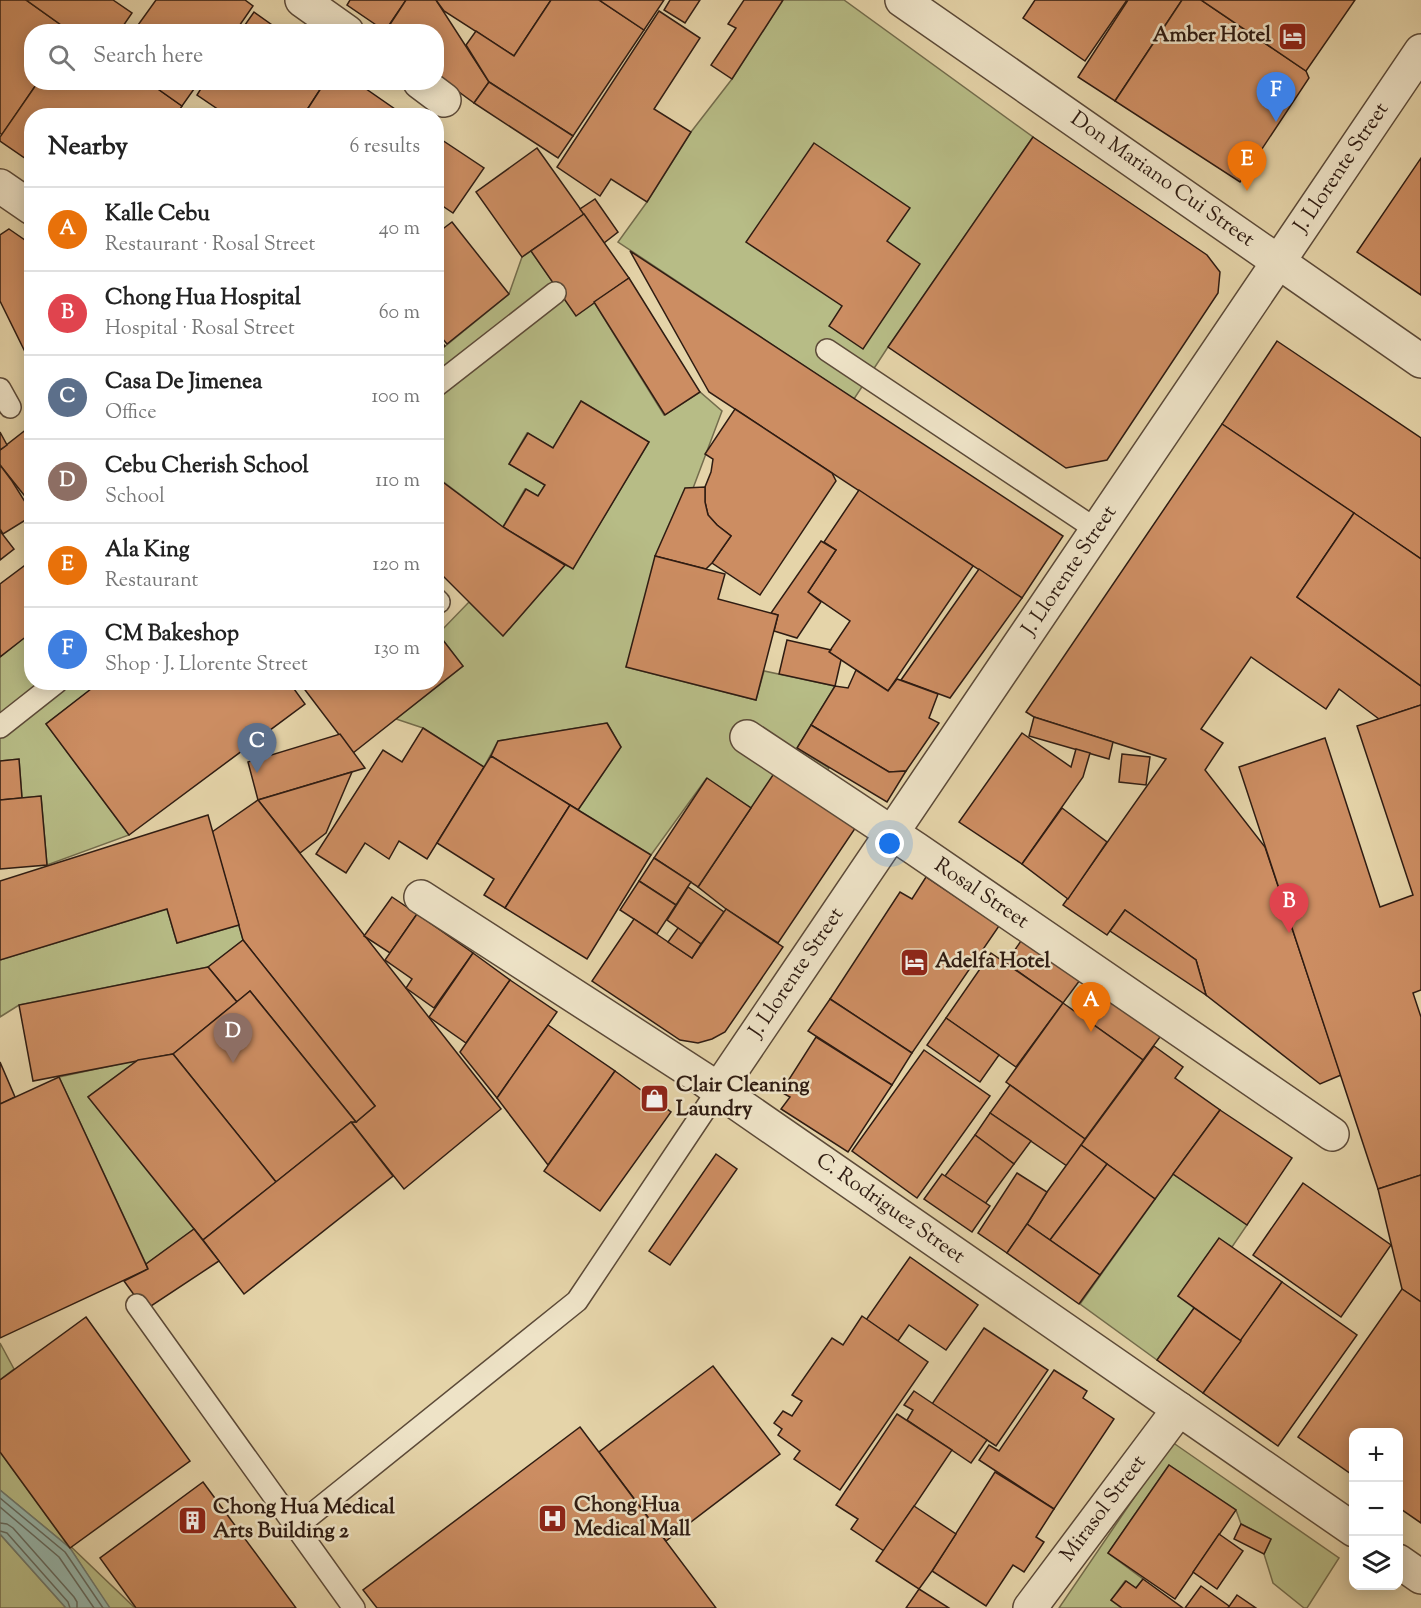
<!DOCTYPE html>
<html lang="en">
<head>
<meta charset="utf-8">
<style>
  :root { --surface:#fff; --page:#f2f2f2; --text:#222; --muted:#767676; --line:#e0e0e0; --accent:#8f2418 }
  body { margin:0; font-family:"Sorts Mill Goudy",serif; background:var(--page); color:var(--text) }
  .controls { position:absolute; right:18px; bottom:18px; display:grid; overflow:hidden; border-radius:12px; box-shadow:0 3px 15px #0003 }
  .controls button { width:54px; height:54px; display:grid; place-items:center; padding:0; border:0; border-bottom:2px solid var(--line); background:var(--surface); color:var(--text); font:30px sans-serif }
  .you { position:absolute; left:890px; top:844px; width:21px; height:21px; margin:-15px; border:4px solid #fff; border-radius:50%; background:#1a73e8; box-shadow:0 0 0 9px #1a73e833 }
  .badge { display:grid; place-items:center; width:39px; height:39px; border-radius:50%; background:var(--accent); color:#fff; font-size:20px; font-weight:700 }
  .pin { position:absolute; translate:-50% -50px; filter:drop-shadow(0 2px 3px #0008) }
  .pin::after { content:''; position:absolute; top:32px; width:21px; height:18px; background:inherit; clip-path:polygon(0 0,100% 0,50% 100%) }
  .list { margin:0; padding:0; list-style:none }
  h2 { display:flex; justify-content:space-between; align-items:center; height:78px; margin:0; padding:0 24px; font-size:26px }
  h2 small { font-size:20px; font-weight:400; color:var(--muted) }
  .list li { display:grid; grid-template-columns:39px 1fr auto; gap:18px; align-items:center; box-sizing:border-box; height:84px; padding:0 24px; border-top:2px solid var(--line) }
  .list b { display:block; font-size:22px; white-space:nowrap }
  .list p { margin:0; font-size:20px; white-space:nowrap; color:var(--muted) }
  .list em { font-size:20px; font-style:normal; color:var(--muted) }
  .icon { flex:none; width:33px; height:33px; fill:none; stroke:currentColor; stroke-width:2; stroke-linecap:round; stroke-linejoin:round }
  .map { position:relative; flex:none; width:1421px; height:1608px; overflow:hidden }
  .search { position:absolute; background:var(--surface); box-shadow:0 3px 15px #0003; left:24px; top:24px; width:420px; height:66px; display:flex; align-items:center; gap:15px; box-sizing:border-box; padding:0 21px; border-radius:24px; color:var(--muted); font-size:22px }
  .panel { position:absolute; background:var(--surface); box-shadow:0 3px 15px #0003; left:24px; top:108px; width:420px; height:582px; border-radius:24px }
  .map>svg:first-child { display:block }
</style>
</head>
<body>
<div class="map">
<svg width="1421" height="1608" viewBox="0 0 1421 1608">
  <rect width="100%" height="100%" fill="#e5d4a9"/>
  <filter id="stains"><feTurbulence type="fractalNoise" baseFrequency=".00333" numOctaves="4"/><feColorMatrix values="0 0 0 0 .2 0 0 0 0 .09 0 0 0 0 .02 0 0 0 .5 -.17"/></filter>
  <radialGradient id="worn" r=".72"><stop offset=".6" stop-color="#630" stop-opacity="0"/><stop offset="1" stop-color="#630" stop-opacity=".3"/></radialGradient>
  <!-- green -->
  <g fill="#b7bc86" stroke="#736c4c" stroke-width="1.5">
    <polygon points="783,0 844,0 1033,137 888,347 854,399 618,242 647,202 691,132 732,79"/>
    <polygon points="531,251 576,315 594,302 664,415 700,392 722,411 626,667 756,700 764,671 835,686 797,748 829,768 809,795 751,808 706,779 651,855 578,810 621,747 607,723 498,741 484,767 423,728 396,719 463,666 438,634 469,602 503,636 565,565 573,568 649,442 581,401 553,448 527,433 509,464 545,485 538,496 525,489 503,527 437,477 437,353 509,294 522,257"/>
    <polygon points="31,632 32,682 100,683 46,724 129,835 47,865 41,796 22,798 19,759 0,761 0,657"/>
    <polygon points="167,909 177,943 239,925 243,940 208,967 19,1005 0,1017 0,960"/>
    <polygon points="138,1060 88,1097 194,1229 146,1264 59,1077"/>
    <polygon points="1173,1174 1247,1225 1232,1247 1219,1239 1178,1296 1194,1308 1157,1360 1080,1304"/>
    <polygon points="0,1343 14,1369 0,1380"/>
    <polygon points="1172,1442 1339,1558 1307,1608 1304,1608 1273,1583 1264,1554 1271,1539 1241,1524 1236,1510 1169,1465 1108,1553 1143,1579 1136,1588 1125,1581 1111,1600 1120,1607 1119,1608 1059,1608"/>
    <polygon points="0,1452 64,1540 135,1608 109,1608 70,1548 0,1490"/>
    <polygon points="0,1534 66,1608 0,1608"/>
  </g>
  <!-- water -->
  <polygon fill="#96b7ad" stroke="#6d796f" stroke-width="1.5" points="0,1490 70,1548 110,1608 66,1608 0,1534"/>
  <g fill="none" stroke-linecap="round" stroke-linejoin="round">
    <!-- shore -->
    <g stroke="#626a60" stroke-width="1.5">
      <polyline points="0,1498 65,1552 103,1608"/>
      <polyline points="0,1507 59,1557 94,1608"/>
      <polyline points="0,1523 7,1524 13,1528 74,1597 77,1602 77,1608"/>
      <polyline points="0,1531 7,1533 68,1602 70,1608"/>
    </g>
  </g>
  <!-- building -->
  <g fill="#cc8d62" stroke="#2f1c12" stroke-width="1.5">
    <polygon points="0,0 26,0 71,32 32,32 32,82 38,82 2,135 0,133"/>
    <polygon points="26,0 113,0 132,13 119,32 71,32"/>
    <polygon points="156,0 245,0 253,6 235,32 133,32"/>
    <polygon points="350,0 406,0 385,31 347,5"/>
    <polygon points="406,0 436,0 489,82 474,103 436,75 436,32 385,32"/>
    <polygon points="436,0 551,0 514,56 444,11"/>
    <polygon points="551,0 599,0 644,30 573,136 489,82 466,45 476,31 514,56"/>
    <polygon points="599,0 664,0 644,30"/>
    <polygon points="670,0 700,0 685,23 664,10"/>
    <polygon points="744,0 783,0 732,79 711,65 736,28 728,24"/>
    <polygon points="1035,0 1127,0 1085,61 1023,18"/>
    <polygon points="1128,0 1182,0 1115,101 1078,77"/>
    <polygon points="1182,0 1201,0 1306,71 1309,78 1240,182 1115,101"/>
    <polygon points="1201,0 1355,0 1306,71"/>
    <polygon points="659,11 700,38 654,109 691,132 647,202 611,179 600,196 557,167"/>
    <polygon points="254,12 282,32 240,32"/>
    <polygon points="38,82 148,82 182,106 176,116 32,116 32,163 0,141 0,137"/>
    <polygon points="148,82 199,82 182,106"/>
    <polygon points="205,82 325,82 303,116 228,116 197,95"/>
    <polygon points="325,82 356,82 405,116 303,116"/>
    <polygon points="489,82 573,136 558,158 474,103"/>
    <polygon points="436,136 484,168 453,213 438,203 436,205"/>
    <polygon points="1033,137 1207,255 1220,272 1218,293 1107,460 1066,468 888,347"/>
    <polygon points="814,143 910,208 887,241 920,264 863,349 829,326 842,306 746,242"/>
    <polygon points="537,148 584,214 522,257 476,192"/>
    <polygon points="1421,158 1421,295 1357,252"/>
    <polygon points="595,199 618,232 604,243 580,209"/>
    <polygon points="584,214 629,278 576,316 531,251"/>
    <polygon points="452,222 509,294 447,344 436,331 436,234"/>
    <polygon points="9,229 32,245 32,366 0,301 0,235"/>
    <polygon points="630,251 1063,536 1022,598 709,392"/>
    <polygon points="629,278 700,392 665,415 594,302"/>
    <polygon points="436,336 445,346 436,353"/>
    <polygon points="1277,341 1421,438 1421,559 1222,424"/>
    <polygon points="581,401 649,442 573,569 503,527 526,489 538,496 545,485 509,464 528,433 553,448"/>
    <polygon points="735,409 832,473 836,481 760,595 712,563 731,536 717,525 708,515 705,502 705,487 711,472 713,459 705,454"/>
    <polygon points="1222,424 1354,513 1297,597 1421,686 1421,705 1379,719 1339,689 1326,709 1251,657 1201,729 1223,743 1205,770 1265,847 1341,1075 1320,1084 1206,995 1196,960 1125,910 1107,935 1063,905 1166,759 1034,717 1026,712"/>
    <polygon points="32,425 32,505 0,465 0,450"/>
    <polygon points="0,432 7,445 0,450"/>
    <polygon points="0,465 12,481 32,513 32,516 3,534 0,529"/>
    <polygon points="436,477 503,527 565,565 503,636 436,569"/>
    <polygon points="705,487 705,502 708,515 717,525 731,536 712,563 706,569 655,556 685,488"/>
    <polygon points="859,490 973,566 888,691 829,652 850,621 808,592 836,550 824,542"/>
    <polygon points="1354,513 1421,559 1421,686 1297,597"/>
    <polygon points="0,531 14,549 0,560"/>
    <polygon points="821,541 836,550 808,592 821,602 797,638 774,631 778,615 771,613"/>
    <polygon points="655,556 725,574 718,599 778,615 756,700 626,667"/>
    <polygon points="32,560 32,632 0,657 0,584"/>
    <polygon points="979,569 1022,598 950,698 901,680"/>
    <polygon points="436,631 463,666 353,753 299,682 436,682"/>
    <polygon points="787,640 831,650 829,652 841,660 835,686 779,674"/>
    <polygon points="856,670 888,691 897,679 938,694 929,718 939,723 906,771 889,772 811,725 835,686 848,688"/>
    <polygon points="100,682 289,682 305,704 129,835 46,724"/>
    <polygon points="1421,705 1421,990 1413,993 1421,1017 1421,1175 1378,1189 1239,767 1325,738 1380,907 1413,895 1357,726"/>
    <polygon points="1034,717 1113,742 1109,759 1029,736"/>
    <polygon points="607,723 621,747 578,810 491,756 498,741"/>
    <polygon points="811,725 889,772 906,771 887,802 797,748"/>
    <polygon points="423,728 484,767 427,859 399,841 389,859 365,843 346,873 316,854 383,750 402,762"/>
    <polygon points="1022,733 1071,767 1076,749 1090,753 1083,777 1022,864 959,822"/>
    <polygon points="340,734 365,768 258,800 248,762"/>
    <polygon points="1122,754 1150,757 1146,785 1119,782"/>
    <polygon points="491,756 570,805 505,908 484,895 494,879 437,843"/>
    <polygon points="19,759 22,798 0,800 0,761"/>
    <polygon points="352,772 326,833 300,853 258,800"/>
    <polygon points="775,772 856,827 778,943 726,909 698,887"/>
    <polygon points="707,778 751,808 698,887 654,858"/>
    <polygon points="41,796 47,865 0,869 0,800"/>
    <polygon points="258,800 501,1109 404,1189 351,1122 356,1122 375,1106 243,940 212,832"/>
    <polygon points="570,805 651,855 587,959 505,908"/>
    <polygon points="1062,808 1107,842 1068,899 1022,864"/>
    <polygon points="208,815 239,925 177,943 167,909 0,960 0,881"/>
    <polygon points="654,858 691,882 676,905 639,881"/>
    <polygon points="926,877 999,926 912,1053 830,999 900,892 912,899"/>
    <polygon points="639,881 676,905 657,934 620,910"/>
    <polygon points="688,887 724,912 701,944 667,920"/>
    <polygon points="392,897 417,914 390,953 364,936"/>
    <polygon points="726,909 783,947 725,1032 712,1039 698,1043 680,1040 592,981 634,919 692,958"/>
    <polygon points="1125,910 1196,960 1206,995 1110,931"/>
    <polygon points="417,914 473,953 434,1008 406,988 412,979 385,960"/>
    <polygon points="678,928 701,944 692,958 668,942"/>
    <polygon points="1025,935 1083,976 1063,1003 1006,963"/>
    <polygon points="243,940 375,1106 356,1122 250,991 237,1002 208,967"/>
    <polygon points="473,953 510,980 466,1043 429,1017"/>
    <polygon points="991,953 1063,1003 1016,1067 946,1018"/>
    <polygon points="208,967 237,1002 173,1054 33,1081 19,1005"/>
    <polygon points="510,980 557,1012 497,1098 460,1052"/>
    <polygon points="1100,988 1163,1033 1143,1060 1081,1016"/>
    <polygon points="250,991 356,1122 351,1122 276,1182 173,1054"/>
    <polygon points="830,999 912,1053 892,1085 808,1031"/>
    <polygon points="1063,1003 1143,1060 1085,1139 1006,1082"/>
    <polygon points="946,1018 999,1055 980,1082 927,1045"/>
    <polygon points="548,1025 615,1071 548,1165 497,1098"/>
    <polygon points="816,1037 892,1085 848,1152 781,1109 790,1097 781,1092"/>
    <polygon points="1154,1046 1183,1067 1175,1078 1220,1110 1155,1199 1081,1145"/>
    <polygon points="924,1050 990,1096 917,1198 852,1151"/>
    <polygon points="173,1054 276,1182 203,1240 88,1097 138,1060"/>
    <polygon points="0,1062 15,1097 0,1104"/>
    <polygon points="615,1071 671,1112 600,1211 544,1171"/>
    <polygon points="59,1077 148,1269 0,1338 0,1104"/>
    <polygon points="1010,1085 1085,1139 1067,1166 990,1113"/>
    <polygon points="1220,1110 1292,1158 1247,1225 1173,1174"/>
    <polygon points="990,1113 1031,1141 1014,1164 975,1135"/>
    <polygon points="351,1122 393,1176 244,1294 203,1240"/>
    <polygon points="975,1135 1014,1164 985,1204 945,1176"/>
    <polygon points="1081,1145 1107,1164 1050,1240 1027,1224 1047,1192"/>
    <polygon points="716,1154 737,1169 670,1265 649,1251"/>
    <polygon points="1107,1164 1155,1199 1100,1275 1050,1240"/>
    <polygon points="1017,1173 1047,1192 1027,1224 1007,1253 978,1233"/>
    <polygon points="942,1174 990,1206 972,1232 924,1199"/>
    <polygon points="1421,1175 1421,1302 1402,1289 1378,1189"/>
    <polygon points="1303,1183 1391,1245 1341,1317 1253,1255"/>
    <polygon points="1027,1224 1100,1275 1079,1304 1007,1253"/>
    <polygon points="194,1229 219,1261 145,1310 124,1281 148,1269 146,1264"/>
    <polygon points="1219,1238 1282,1282 1241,1341 1178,1296"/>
    <polygon points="910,1257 978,1305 946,1350 909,1325 898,1341 866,1320"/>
    <polygon points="1282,1282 1357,1335 1278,1446 1203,1393"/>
    <polygon points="1402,1289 1421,1302 1421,1523 1398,1507 1398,1432 1354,1432 1354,1476 1298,1437"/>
    <polygon points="1194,1308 1241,1341 1203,1393 1157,1360"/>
    <polygon points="862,1316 928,1362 840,1490 794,1459 800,1451 778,1435 782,1429 774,1423 783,1411 792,1416 802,1401 792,1395 832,1338 843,1345"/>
    <polygon points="86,1317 190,1461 70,1548 0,1452 0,1380"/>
    <polygon points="984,1328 1048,1370 996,1446 932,1404"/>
    <polygon points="713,1366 780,1454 666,1541 599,1452"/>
    <polygon points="1054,1370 1087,1391 1083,1398 1114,1419 1054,1509 979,1460 989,1445 999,1451"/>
    <polygon points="914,1391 987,1440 971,1463 907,1420 913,1410 904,1405"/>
    <polygon points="897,1414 952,1450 884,1551 851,1529 858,1519 836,1505"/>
    <polygon points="580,1427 716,1608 377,1608 363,1590"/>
    <polygon points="1169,1465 1236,1510 1175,1599 1108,1553"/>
    <polygon points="995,1472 1054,1509 1036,1537 1044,1542 1024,1572 1013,1565 986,1606 932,1571"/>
    <polygon points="203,1482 296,1608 136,1608 100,1558"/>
    <polygon points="914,1506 956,1534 932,1571 919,1589 876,1561"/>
    <polygon points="1241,1524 1271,1539 1264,1554 1234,1539"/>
    <polygon points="1219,1534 1243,1551 1217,1589 1193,1572"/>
    <polygon points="1143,1579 1183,1608 1122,1608 1111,1600 1126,1581 1136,1588"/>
    <polygon points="1201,1586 1229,1606 1228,1608 1185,1608"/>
    <polygon points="919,1589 949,1608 906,1608"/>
    <polygon points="1237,1595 1256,1608 1228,1608"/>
  </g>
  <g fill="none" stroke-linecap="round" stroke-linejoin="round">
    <defs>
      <g id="service">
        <polyline points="827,350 1097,530"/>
        <polyline points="436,386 555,293"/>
        <polyline points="0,389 10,407"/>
        <polyline points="436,599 439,602"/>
        <polyline points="0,727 57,682"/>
        <polyline points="137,1305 354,1608"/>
        <polyline points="296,1527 577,1301 718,1090"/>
      </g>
      <g id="minor">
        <polyline points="302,0 347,32"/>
        <polyline points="420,82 444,100"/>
        <polyline points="0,186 32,208"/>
        <polyline points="747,737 916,849 1332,1134"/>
        <polyline points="421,897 703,1079 718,1090"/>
        <polyline points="1030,1608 1179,1409"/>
      </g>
      <g id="tertiary">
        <polyline points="902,0 1421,361"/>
        <polyline points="1354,1530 718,1090 1421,51"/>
        <polyline points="1398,1561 1421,1577"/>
      </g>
    </defs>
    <!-- service casing -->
    <use href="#service" stroke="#5c4a38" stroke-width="24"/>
    <!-- minor casing -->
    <use href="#minor" stroke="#5c4a38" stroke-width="36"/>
    <!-- tertiary casing -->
    <use href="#tertiary" stroke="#5c4a38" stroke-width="36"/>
    <!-- service -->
    <use href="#service" stroke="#eee3c7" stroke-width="21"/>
    <!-- minor -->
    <use href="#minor" stroke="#eee3c7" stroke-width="33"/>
    <!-- tertiary -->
    <use href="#tertiary" stroke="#eee3c7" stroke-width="33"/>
  </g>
  <!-- icons -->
  <defs>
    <symbol id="hotel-square" viewBox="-11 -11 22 22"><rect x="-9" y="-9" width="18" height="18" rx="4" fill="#8f2418" stroke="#eee3c7"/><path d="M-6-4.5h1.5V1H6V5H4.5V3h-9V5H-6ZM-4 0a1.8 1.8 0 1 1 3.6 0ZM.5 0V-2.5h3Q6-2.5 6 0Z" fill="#fff"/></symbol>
    <symbol id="shop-square" viewBox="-11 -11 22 22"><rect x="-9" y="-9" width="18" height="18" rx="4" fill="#8f2418" stroke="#eee3c7"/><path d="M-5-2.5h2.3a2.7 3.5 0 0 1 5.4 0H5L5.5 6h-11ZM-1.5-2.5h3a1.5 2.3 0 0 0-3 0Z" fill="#fff"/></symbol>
    <symbol id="hospital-square" viewBox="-11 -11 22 22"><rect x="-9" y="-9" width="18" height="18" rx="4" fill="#8f2418" stroke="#eee3c7"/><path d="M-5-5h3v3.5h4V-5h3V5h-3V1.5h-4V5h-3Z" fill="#fff"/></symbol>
    <symbol id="building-square" viewBox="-11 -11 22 22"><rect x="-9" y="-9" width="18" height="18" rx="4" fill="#8f2418" stroke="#eee3c7"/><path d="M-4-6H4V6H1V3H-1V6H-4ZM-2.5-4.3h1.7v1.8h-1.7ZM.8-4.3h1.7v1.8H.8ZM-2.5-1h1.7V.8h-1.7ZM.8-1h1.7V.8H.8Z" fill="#fff"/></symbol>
  </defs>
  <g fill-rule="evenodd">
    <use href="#hotel-square" x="1276" y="20" width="33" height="33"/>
    <use href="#hotel-square" x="898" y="946" width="33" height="33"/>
    <use href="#shop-square" x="638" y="1082" width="33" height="33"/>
    <use href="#hospital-square" x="536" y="1502" width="33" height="33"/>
    <use href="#building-square" x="176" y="1504" width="33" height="33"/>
  </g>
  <g text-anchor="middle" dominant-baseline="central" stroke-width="5" stroke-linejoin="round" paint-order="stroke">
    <!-- poi labels -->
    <g font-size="21" font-weight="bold" fill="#2f1c12" stroke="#eee3c7" text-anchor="start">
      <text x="1271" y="36" text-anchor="end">Amber Hotel</text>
      <text x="935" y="962">Adelfa Hotel</text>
      <text x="676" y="1086">Clair Cleaning<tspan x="676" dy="24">Laundry</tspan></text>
      <text x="574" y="1506">Chong Hua<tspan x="574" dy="24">Medical Mall</tspan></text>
      <text x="213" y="1508">Chong Hua Medical<tspan x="213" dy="24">Arts Building 2</tspan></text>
    </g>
    <!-- street labels -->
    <g font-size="21" fill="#2f1c12" stroke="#eee3c7">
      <text transform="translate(1342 168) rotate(-56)">J. Llorente Street</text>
      <text transform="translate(1162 180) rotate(35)">Don Mariano Cui Street</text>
      <text transform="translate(1070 571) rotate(-56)">J. Llorente Street</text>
      <text transform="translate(981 894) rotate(34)">Rosal Street</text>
      <text transform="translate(797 973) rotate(-56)">J. Llorente Street</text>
      <text transform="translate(890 1209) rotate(35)">C. Rodriguez Street</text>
      <text transform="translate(1104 1509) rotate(-53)">Mirasol Street</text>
    </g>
  </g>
  <rect width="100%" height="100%" filter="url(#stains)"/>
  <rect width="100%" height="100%" fill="url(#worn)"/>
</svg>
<div class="controls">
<button>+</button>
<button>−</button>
<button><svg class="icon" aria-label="layers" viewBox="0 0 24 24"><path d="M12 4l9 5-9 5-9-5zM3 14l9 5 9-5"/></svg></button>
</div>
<div class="you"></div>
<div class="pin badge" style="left:1091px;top:1032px;background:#e8710a">A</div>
<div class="pin badge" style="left:1289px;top:933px;background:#e0444e">B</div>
<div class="pin badge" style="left:257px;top:773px;background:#5c6f8a">C</div>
<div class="pin badge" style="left:233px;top:1063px;background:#8d6e63">D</div>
<div class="pin badge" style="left:1247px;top:191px;background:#e8710a">E</div>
<div class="pin badge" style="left:1276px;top:122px;background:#3f7fe0">F</div>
<div class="search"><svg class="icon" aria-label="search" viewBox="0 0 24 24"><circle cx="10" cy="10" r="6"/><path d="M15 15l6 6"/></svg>Search here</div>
<section class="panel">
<h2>Nearby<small>6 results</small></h2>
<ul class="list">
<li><span class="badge" style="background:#e8710a">A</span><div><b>Kalle Cebu</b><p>Restaurant · Rosal Street</p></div><em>40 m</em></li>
<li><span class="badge" style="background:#e0444e">B</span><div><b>Chong Hua Hospital</b><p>Hospital · Rosal Street</p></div><em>60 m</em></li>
<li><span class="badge" style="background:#5c6f8a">C</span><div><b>Casa De Jimenea</b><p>Office</p></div><em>100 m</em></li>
<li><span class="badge" style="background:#8d6e63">D</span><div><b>Cebu Cherish School</b><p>School</p></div><em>110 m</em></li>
<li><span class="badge" style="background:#e8710a">E</span><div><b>Ala King</b><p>Restaurant</p></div><em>120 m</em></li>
<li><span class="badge" style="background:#3f7fe0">F</span><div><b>CM Bakeshop</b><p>Shop · J. Llorente Street</p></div><em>130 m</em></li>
</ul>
</section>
</div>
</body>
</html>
